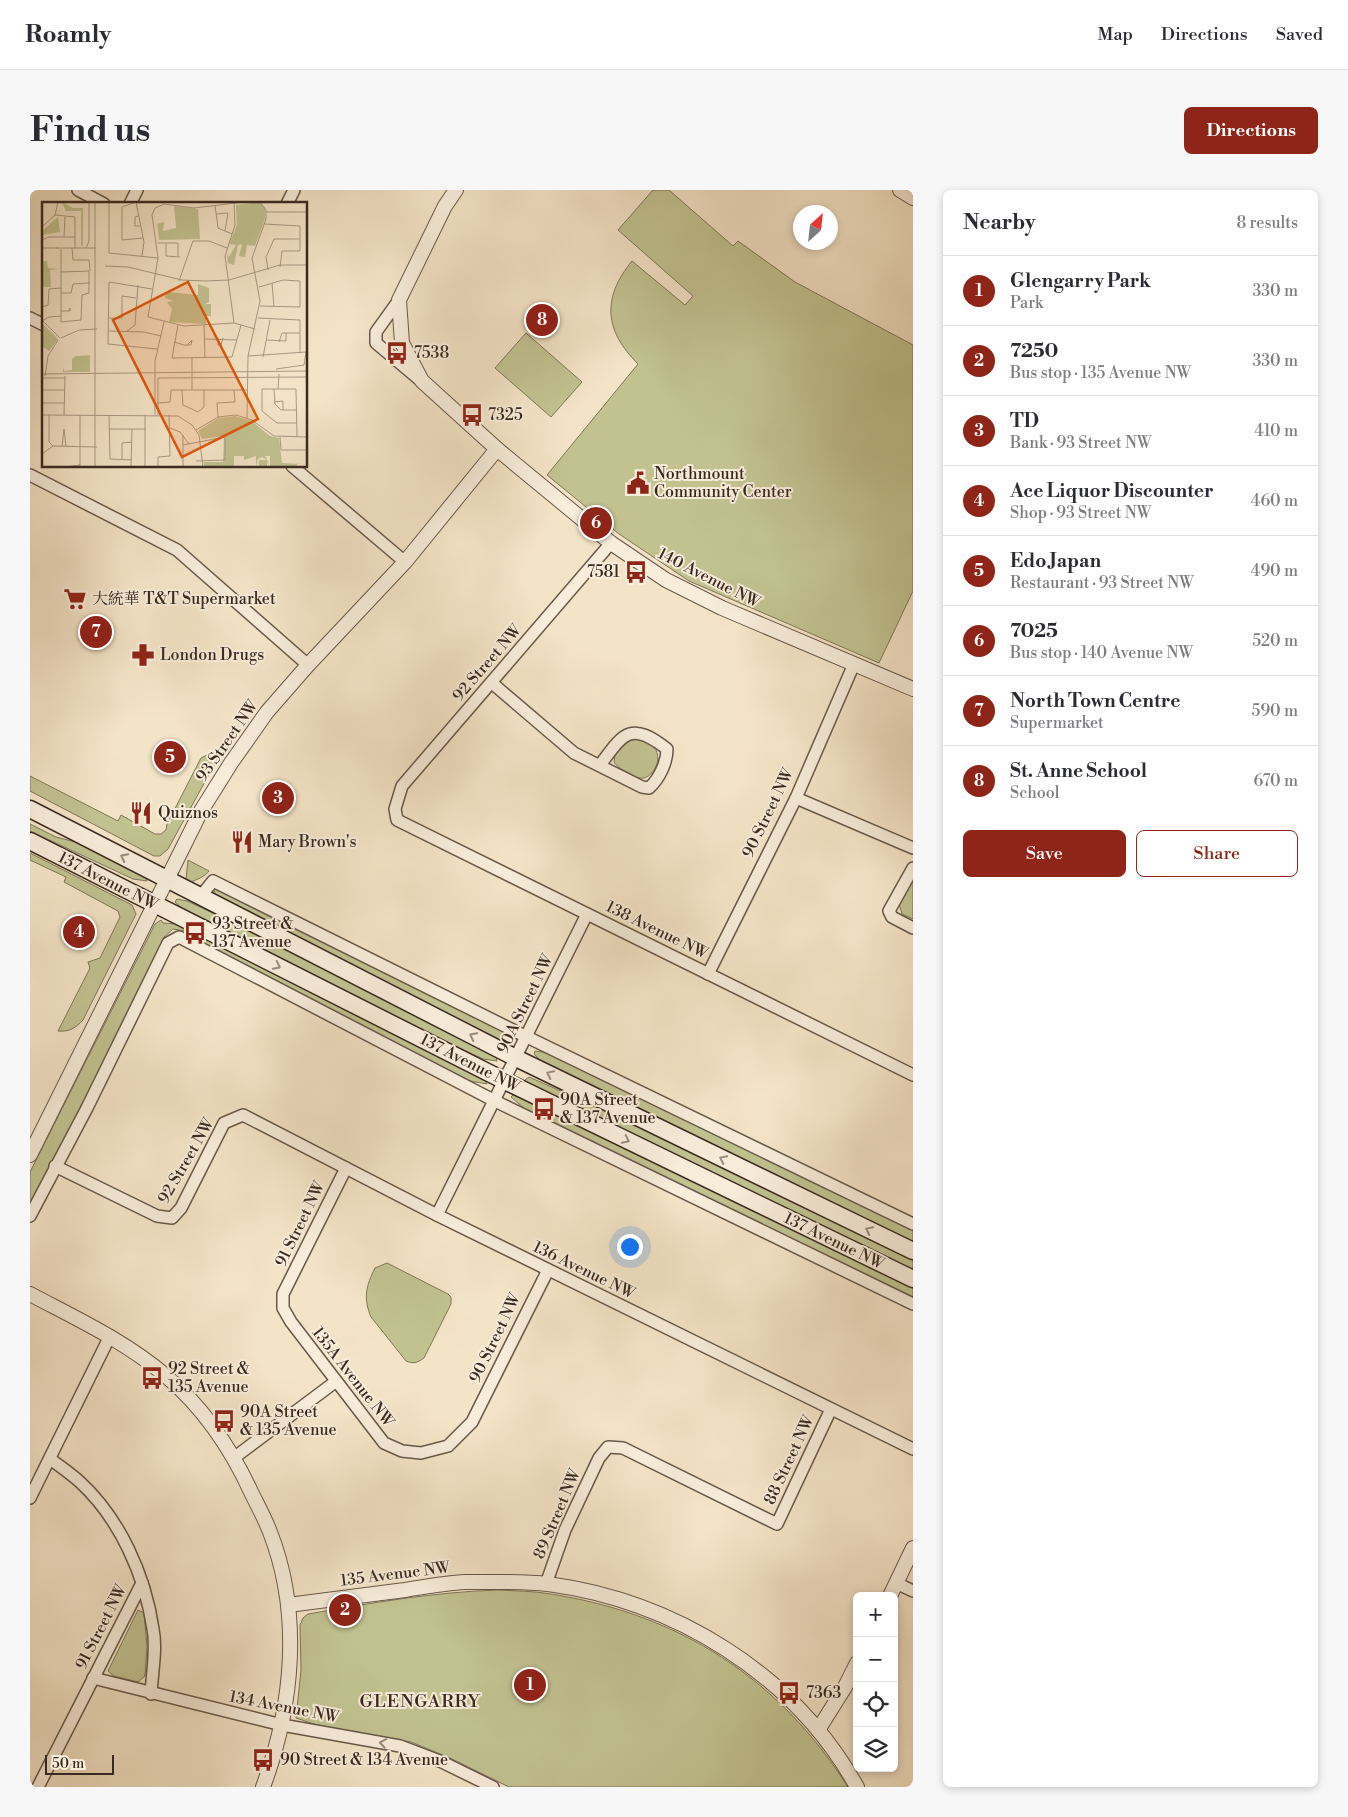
<!DOCTYPE html>
<html lang="en">
<head>
<meta charset="utf-8">
<style>
  :root { --surface:#fff; --page:#f7f7f7; --text:#2b2b33; --muted:#7c7c81; --line:#e1e1e2; --accent:#8f2418 }
  body { margin:0; font-family:"Libre Bodoni","Noto Serif SC",serif; background:var(--page); color:var(--text) }
  .controls { position:absolute; right:15px; bottom:15px; display:grid; overflow:hidden; border-radius:8px; box-shadow:0 2px 8px #0003 }
  .controls button { width:45px; height:45px; display:grid; place-items:center; padding:0; border:0; border-bottom:1px solid var(--line); background:var(--surface); color:var(--text); font:25px sans-serif }
  .compass { position:absolute; left:763px; top:15px; width:45px; height:45px; border-radius:50%; background:var(--surface); box-shadow:0 2px 8px #0003; rotate:27deg }
  .scale { position:absolute; left:15px; bottom:12px; width:69px; box-sizing:border-box; padding-left:5px; border:2px solid #3a2920; border-top:0; font-size:14px; line-height:18px; white-space:nowrap; color:#3a2920; -webkit-text-stroke:4px #f8eddb; paint-order:stroke }
  .you { position:absolute; left:599px; top:1056px; width:18px; height:18px; margin:-12px; border:4px solid #fff; border-radius:50%; background:#1a73e8; box-shadow:0 0 0 8px #1a73e833 }
  .badge { display:grid; place-items:center; width:32px; height:32px; border-radius:50%; background:var(--accent); color:#fff; font-size:16px; font-weight:700 }
  .pin { position:absolute; translate:-50% -50%; border:2px solid #fff; box-shadow:0 1px 5px #0006 }
  .list { margin:0; padding:0; list-style:none }
  h2 { display:flex; justify-content:space-between; align-items:center; height:65px; margin:0; padding:0 20px; font-size:21px }
  h2 small { font-size:16px; font-weight:400; color:var(--muted) }
  .list li { display:grid; grid-template-columns:32px 1fr auto; gap:15px; align-items:center; box-sizing:border-box; height:70px; padding:0 20px; border-top:1px solid var(--line) }
  .list b { display:block; font-size:19px; white-space:nowrap }
  .list p { margin:0; font-size:16px; white-space:nowrap; color:var(--muted) }
  .list em { font-size:16px; font-style:normal; color:var(--muted) }
  .actions { display:flex; gap:10px; padding:15px 20px }
  .actions a { flex:1; padding:11px 0; border:1px solid var(--accent); border-radius:8px; text-align:center; font-size:18px; color:var(--accent) }
  .actions .main { background:var(--accent); color:#fff }
  .icon { flex:none; width:28px; height:28px; fill:none; stroke:currentColor; stroke-width:2; stroke-linecap:round; stroke-linejoin:round }
  .map { position:relative; flex:none; width:883px; height:1597px; overflow:hidden; border-radius:8px }
  header { display:flex; align-items:center; gap:30px; box-sizing:border-box; height:70px; padding:0 25px; background:var(--surface); border-bottom:1px solid var(--line) }
  header strong { font-size:24px }
  nav { display:flex; gap:28px; margin-inline-start:auto; font-size:18px }
  .intro { display:flex; align-items:center; justify-content:space-between; box-sizing:border-box; height:120px; padding:0 30px }
  h1 { margin:0; font-size:35px }
  .button { padding:12px 22px; border-radius:8px; background:var(--accent); color:#fff; font-size:18px; font-weight:700 }
  main { display:flex; gap:30px; padding:0 30px }
  aside { flex:1; background:var(--surface); border-radius:8px; box-shadow:0 2px 8px #0003 }
  .map>svg:first-child { display:block }
</style>
</head>
<body>
<header>
<strong>Roamly</strong>
<nav><a>Map</a><a>Directions</a><a>Saved</a></nav>
</header>
<div class="intro"><h1>Find us</h1><a class="button">Directions</a></div>
<main>
<div class="map">
<svg width="883" height="1597" viewBox="0 0 883 1597">
  <rect width="100%" height="100%" fill="#f4e4c7"/>
  <filter id="stains"><feTurbulence type="fractalNoise" baseFrequency=".004" numOctaves="4"/><feColorMatrix values="0 0 0 0 .2 0 0 0 0 .09 0 0 0 0 .02 0 0 0 .5 -.17"/></filter>
  <radialGradient id="worn" r=".72"><stop offset=".6" stop-color="#630" stop-opacity="0"/><stop offset="1" stop-color="#630" stop-opacity=".3"/></radialGradient>
  <!-- green -->
  <g fill="#c2c291" stroke="#7e7658">
    <path d="M623 0H639L703 56 708 51 765 92 883 155V401L849 473 659 391 589 344 517 285 608 174C575 141 571 109 602 71L655 115 663 106 588 40Z"/>
    <polygon points="496,143 552,192 521,227 465,178"/>
    <path d="M601 549C644 550 626 591 610 588 607 588 602 585 599 583 593 580 588 578 584 572L585 564Z"/>
    <polygon points="179,564 187,570 138,659 130,666 124,666 0,601 0,586 88,631 91,625 125,644 131,644 136,640 137,634 171,568"/>
    <polygon points="0,634 26,647 53,654 116,687 117,691 103,689 0,641"/>
    <path d="M0 663 102 715 106 724 53 830C46 838 39 842 28 841L60 778 58 772 70 768 90 727 88 721 34 692 36 687 0 670Z"/>
    <path d="M158 670 179 681C176 686 166 690 161 692L156 689Z"/>
    <polygon points="883,690 883,729 872,724 869,714"/>
    <polygon points="185,698 470,838 482,849 474,853 187,706 184,701"/>
    <polygon points="147,709 157,711 261,759 466,867 467,871 453,869 356,824 154,720 145,712"/>
    <polygon points="131,730 133,733 147,734 454,888 457,894 440,891 173,755 156,741 143,739 134,747 102,816 0,1019 0,982 125,734"/>
    <polygon points="505,861 519,863 883,1039 883,1054 514,874 504,864"/>
    <polygon points="499,887 601,932 883,1068 883,1082 497,894 495,890"/>
    <polygon points="483,905 489,905 883,1096 883,1107 495,919 481,907"/>
    <path d="M357 1073 418 1104 421 1107V1114L394 1168C387 1173 383 1174 376 1171L341 1127C333 1108 336 1096 345 1078Z"/>
    <path d="M468 1400C485 1401 504 1401 521 1404 649 1424 749 1488 818 1597H479L420 1568 381 1552 287 1535 266 1528 271 1480 270 1435 273 1428 278 1424C341 1413 404 1402 468 1400Z"/>
    <polygon points="108,1420 114,1423 117,1456 115,1486 108,1492 84,1486 78,1481"/>
  </g>
  <g fill="none" stroke-linecap="round" stroke-linejoin="round">
    <defs>
      <g id="minor">
        <polyline points="48,0 74,14"/>
        <polyline points="100,14 107,0"/>
        <polyline points="257,14 264,0"/>
        <polyline points="369,110 346,142 346,153 390,190"/>
        <polyline points="0,128 14,135"/>
        <polyline points="262,276 375,372"/>
        <polyline points="0,285 147,360 278,475"/>
        <polyline points="581,353 372,596 365,619 367,630 883,885"/>
        <path d="M462 493 544 563 612 597 619 598C629 589 637 573 637 559 600 530 593 544 570 575"/>
        <polyline points="766,608 883,658"/>
        <polyline points="883,678 859,721 862,727 883,738"/>
        <polyline points="170,707 183,691 497,847 883,1034"/>
        <polyline points="678,784 766,608 824,474"/>
        <polyline points="25,976 127,1026 142,1028 151,1018 194,933 213,925 407,1025 883,1259"/>
        <polyline points="316,978 253,1104 253,1118 261,1132 354,1253 372,1261 391,1263 418,1256 442,1232 518,1080"/>
        <polyline points="407,1025 557,724"/>
        <polyline points="0,1026 57,918 138,753 149,747 465,911 883,1114"/>
        <polyline points="205,1267 305,1192"/>
        <path d="M20 1269C30 1276 41 1284 50 1292 90 1329 115 1385 123 1439 127 1459 122 1483 121 1504"/>
        <polyline points="0,1308 80,1146"/>
        <polyline points="866,1393 883,1401"/>
        <polyline points="516,1394 535,1340 569,1268 578,1257 593,1258 747,1334 801,1219"/>
        <polyline points="63,1488 252,1535 370,1556 412,1572 463,1597"/>
        <polyline points="8,1597 112,1393"/>
      </g>
      <g id="tertiary">
        <polyline points="426,0 415,16 369,110 372,153 392,191 467,259 581,353 636,390 692,418 883,499"/>
        <polyline points="870,0 883,8"/>
        <polyline points="0,965 171,621 201,573 237,522 278,475 375,372 467,259"/>
        <path d="M0 1104C47 1129 95 1151 136 1186 175 1219 201 1258 222 1304 228 1316 235 1329 240 1342 272 1424 263 1516 233 1597"/>
        <polyline points="860,1406 883,1358"/>
        <path d="M258 1415C297 1410 336 1405 375 1400 394 1397 415 1393 435 1392 462 1392 492 1391 518 1394 645 1411 764 1484 827 1597"/>
        <polyline points="788,1540 815,1497 827,1473"/>
      </g>
      <g id="secondary">
        <polyline points="0,619 486,868 883,1061"/>
        <polyline points="0,651 475,891 883,1089"/>
      </g>
    </defs>
    <!-- minor casing -->
    <use href="#minor" stroke="#68584a" stroke-width="14"/>
    <!-- tertiary casing -->
    <use href="#tertiary" stroke="#68584a" stroke-width="16"/>
    <!-- secondary casing -->
    <use href="#secondary" stroke="#3a2920" stroke-width="19"/>
    <!-- minor -->
    <use href="#minor" stroke="#f8eddb" stroke-width="11"/>
    <!-- tertiary -->
    <use href="#tertiary" stroke="#f8eddb" stroke-width="14"/>
    <!-- secondary -->
    <use href="#secondary" stroke="#f8eddb" stroke-width="16"/>
  </g>
  <!-- one-way arrows -->
  <defs><path id="oneway-chevron" d="M-2-3.5L2.5 0L-2 3.5" fill="none" stroke-width="1.6" stroke-linecap="round" stroke-linejoin="round" transform="scale(1.25)"/></defs>
  <g stroke="#998b7e">
    <use href="#oneway-chevron" transform="translate(94 667) rotate(-153)"/>
    <use href="#oneway-chevron" transform="translate(247 776) rotate(27)"/>
    <use href="#oneway-chevron" transform="translate(443 846) rotate(-153)"/>
    <use href="#oneway-chevron" transform="translate(520 884) rotate(-154)"/>
    <use href="#oneway-chevron" transform="translate(596 950) rotate(26)"/>
    <use href="#oneway-chevron" transform="translate(693 969) rotate(-154)"/>
    <use href="#oneway-chevron" transform="translate(839 1040) rotate(-154)"/>
    <use href="#oneway-chevron" transform="translate(353 1553) rotate(-170)"/>
  </g>
  <!-- icons -->
  <defs>
    <symbol id="bus-bare" viewBox="-9 -9 18 18"><path d="M-5-6H5V4H4V6H2V4H-2V6H-4V4H-5ZM-3.5-4V0h7V-4ZM-3.5 1.2v1.5H-2V1.2ZM2 1.2v1.5H3.5V1.2Z" fill="#8f2418" stroke="#f8eddb" stroke-width="2.5" paint-order="stroke"/></symbol>
    <symbol id="civic-bare" viewBox="-9 -9 18 18"><path d="M-.6-6.5H3V-4.5H.6V-3L4-1V1h2V6H-6V1h2V-1L-.6-3ZM-1.2 2.5V6h2.4V2.5Z" fill="#8f2418" stroke="#f8eddb" stroke-width="2.5" paint-order="stroke"/></symbol>
    <symbol id="supermarket-bare" viewBox="-9 -9 18 18"><path d="M-6-5.5h2.5l.6 2H6L4.5 2H-2.5L-4.4-4H-6ZM-1.5 3.2a1.3 1.3 0 1 0 .1 0ZM3 3.2a1.3 1.3 0 1 0 .1 0Z" fill="#8f2418" stroke="#f8eddb" stroke-width="2.5" paint-order="stroke"/></symbol>
    <symbol id="pharmacy-bare" viewBox="-9 -9 18 18"><path d="M-2-6h4v4h4v4h-4v4h-4v-4h-4v-4h4Z" fill="#8f2418" stroke="#f8eddb" stroke-width="2.5" paint-order="stroke"/></symbol>
    <symbol id="restaurant-bare" viewBox="-9 -9 18 18"><path d="M-5-6h1v4h1v-4h1v4h1v-4h1v5L-1.5 .5V6h-2V.5L-5-1ZM5-6V6H3V1.5H1.5Q1.5-4 5-6Z" fill="#8f2418" stroke="#f8eddb" stroke-width="2.5" paint-order="stroke"/></symbol>
  </defs>
  <g fill-rule="evenodd">
    <use href="#bus-bare" x="351" y="147" width="32" height="32"/>
    <use href="#bus-bare" x="426" y="209" width="32" height="32"/>
    <use href="#civic-bare" x="592" y="277" width="32" height="32"/>
    <use href="#bus-bare" x="590" y="366" width="32" height="32"/>
    <use href="#supermarket-bare" x="29" y="393" width="32" height="32"/>
    <use href="#pharmacy-bare" x="97" y="449" width="32" height="32"/>
    <use href="#restaurant-bare" x="95" y="607" width="32" height="32"/>
    <use href="#restaurant-bare" x="196" y="636" width="32" height="32"/>
    <use href="#bus-bare" x="149" y="727" width="32" height="32"/>
    <use href="#bus-bare" x="498" y="903" width="32" height="32"/>
    <use href="#bus-bare" x="106" y="1172" width="32" height="32"/>
    <use href="#bus-bare" x="178" y="1215" width="32" height="32"/>
    <use href="#bus-bare" x="743" y="1487" width="32" height="32"/>
    <use href="#bus-bare" x="217" y="1554" width="32" height="32"/>
  </g>
  <g text-anchor="middle" dominant-baseline="central" stroke-width="4" stroke-linejoin="round" paint-order="stroke">
    <!-- poi labels -->
    <g font-size="16" fill="#3a2920" stroke="#f8eddb" text-anchor="start">
      <text x="384" y="163">7538</text>
      <text x="458" y="225">7325</text>
      <text x="624" y="284">Northmount<tspan x="624" dy="18">Community Center</tspan></text>
      <text x="590" y="382" text-anchor="end">7581</text>
      <text x="62" y="409">大統華 T&amp;T Supermarket</text>
      <text x="130" y="465">London Drugs</text>
      <text x="128" y="623">Quiznos</text>
      <text x="228" y="652">Mary Brown's</text>
      <text x="182" y="734">93 Street &amp;<tspan x="182" dy="18">137 Avenue</tspan></text>
      <text x="530" y="910">90A Street<tspan x="530" dy="18">&amp; 137 Avenue</tspan></text>
      <text x="138" y="1179">92 Street &amp;<tspan x="138" dy="18">135 Avenue</tspan></text>
      <text x="210" y="1222">90A Street<tspan x="210" dy="18">&amp; 135 Avenue</tspan></text>
      <text x="776" y="1503">7363</text>
      <text x="250" y="1570">90 Street &amp; 134 Avenue</text>
    </g>
    <!-- street labels -->
    <g font-size="16" fill="#3a2920" stroke="#f8eddb">
      <text transform="translate(679 388) rotate(27)">140 Avenue NW</text>
      <text transform="translate(457 473) rotate(-49)">92 Street NW</text>
      <text transform="translate(197 551) rotate(-55)">93 Street NW</text>
      <text transform="translate(738 623) rotate(-64)">90 Street NW</text>
      <text transform="translate(78 691) rotate(27)">137 Avenue NW</text>
      <text transform="translate(627 740) rotate(26)">138 Avenue NW</text>
      <text transform="translate(495 814) rotate(-64)">90A Street NW</text>
      <text transform="translate(440 873) rotate(27)">137 Avenue NW</text>
      <text transform="translate(156 971) rotate(-60)">92 Street NW</text>
      <text transform="translate(270 1034) rotate(-64)">91 Street NW</text>
      <text transform="translate(804 1051) rotate(26)">137 Avenue NW</text>
      <text transform="translate(554 1080) rotate(26)">136 Avenue NW</text>
      <text transform="translate(465 1148) rotate(-64)">90 Street NW</text>
      <text transform="translate(323 1187) rotate(52)">135A Avenue NW</text>
      <text transform="translate(759 1270) rotate(-65)">88 Street NW</text>
      <text transform="translate(527 1324) rotate(-67)">89 Street NW</text>
      <text transform="translate(365 1384) rotate(-7)">135 Avenue NW</text>
      <text transform="translate(71 1437) rotate(-63)">91 Street NW</text>
      <text transform="translate(254 1517) rotate(11)">134 Avenue NW</text>
    </g>
    <!-- neighbourhood labels -->
    <g font-size="18" letter-spacing="1" fill="#3a2920" stroke="#f8eddb">
      <text x="390" y="1511">GLENGARRY</text>
    </g>
  </g>
  <!-- overview -->
  <g transform="translate(12 12)">
    <rect width="265" height="265" fill="#f4e4c7"/>
    <path d="M20 0 31 6H41V44H39V9H24ZM217 0 223 6V17L213 44 205 43 203 55 197 54 200 42 196 43 192 63 186 61 185 52 187 55 194 43 187 42 195 23 194 3ZM132 4 156 7 158 37 117 38 115 22 122 20 121 29 134 26ZM16 15 18 30 0 33V29ZM0 59H5L6 66 17 67 8 68 9 85H0ZM156 82 167 86V100L163 102H169V114H164V122L127 120 130 107 125 100 132 99 123 96 124 90 156 93ZM0 121 16 137 7 149 0 144ZM48 147V170H21V165L22 169 30 168V157L34 154 48 153ZM193 214 210 219 228 234 237 236 240 261 260 262H255V265H228V254H223L226 259 227 265 225 259V265H217V258H225L220 255 216 257 214 265V254L202 258V254H192V265H162V260H181L182 234 160 237 156 229 176 216Z" fill="#c2c291"/>
    <path fill="none" stroke="#aa9984" stroke-width="1" d="M53 0V265M67 0V51L116 56M94 0 80 5V38L101 36M94 0 102 40 100 54M202 0 152 6 122 2 113 6 110 13 116 56 106 115 142 124 192 121 213 127M173 3 176 26 190 32M224 10H265M174 12 186 11 183 29M13 13 33 15V46M96 14 93 15V24H98M222 22 258 24V49H240L238 65M0 25 13 13 16 0M22 35 23 15M0 38 7 35H33M116 41H136V54M124 41V54L138 55M0 46H16M14 46H54M44 46 47 39V0M19 47V120L39 118 40 93 47 91V70M63 64 86 65 140 78 163 79 187 78 238 63H264M226 68 224 55 232 37H258M19 70 48 69 47 58H31L30 46M137 79 151 39H167L185 46M230 81 232 105M217 85 241 78 258 79V105L218 104M110 87 67 80 66 142 115 147M19 91H29L31 82 47 81M0 105 6 103 7 87 19 86M19 109H28V106L27 109M67 116H80V94L94 96M216 116 258 118V151M0 118 18 136M0 119 7 115 19 114M192 121 183 54 193 23 192 0M136 123 130 156 190 155 199 123M162 123 163 156M66 129 102 130 119 134M85 129 93 123 96 83M19 136 37 128 55 127M176 136V143H179L181 136M163 137 195 138M224 138 244 139V131M132 140 142 143H149L150 138 145 143M237 140 240 131H258M206 154 264 150 262 163 234 167M221 155 228 118M150 156V188M0 172 265 169M3 174 6 154 16 138M0 176H23M232 187 233 202 239 208H254M236 187 237 172M0 188H22M140 188 141 203 156 210 162 205V188M232 200 241 199V208M0 201H23M115 201 128 200 129 188H205M0 213 136 214 150 223 157 233 161 265M7 213V240L11 244M22 213 23 174M38 213V265M67 213 68 257 90 258M113 213V159L122 120M116 213V176L265 175M176 215 175 201 193 200 192 188M205 216 206 154 218 99 210 56 224 17V8L218 0M255 221H235L220 209V187H254V188L255 235M128 226 138 230 147 242M67 227H103M154 228 176 215 194 213 210 218 232 234 265 235M141 233V265M238 235 239 248H265M141 243 183 235V258L154 259M20 245 22 227 24 245M0 252 11 244 55 245M80 258V241L90 240M23 265 38 263M89 265 90 227M103 265V213M116 265V255L128 254 127 213"/>
    <path fill="#df570d" fill-opacity="0.15" stroke="#df570d" stroke-width="2.5" d="M146 80 216 217 140 255 71 118Z"/>
    <rect width="265" height="265" fill="none" stroke="#3a2920" stroke-width="2.5"/>
  </g>
  <rect width="100%" height="100%" filter="url(#stains)"/>
  <rect width="100%" height="100%" fill="url(#worn)"/>
</svg>
<div class="controls">
<button>+</button>
<button>−</button>
<button><svg class="icon" aria-label="locate" viewBox="0 0 24 24"><circle cx="12" cy="12" r="6"/><path d="M12 2v4M12 18v4M2 12h4M18 12h4"/></svg></button>
<button><svg class="icon" aria-label="layers" viewBox="0 0 24 24"><path d="M12 4l9 5-9 5-9-5zM3 14l9 5 9-5"/></svg></button>
</div>
<svg class="compass" viewBox="-18 -18 36 36"><path d="M0-13l5 13h-10z" fill="#e53935"/><path d="M0 13l5-13h-10z" fill="#7c7c81"/></svg>
<div class="scale">50 m</div>
<div class="you"></div>
<div class="pin badge" style="left:500px;top:1495px">1</div>
<div class="pin badge" style="left:315px;top:1420px">2</div>
<div class="pin badge" style="left:248px;top:608px">3</div>
<div class="pin badge" style="left:49px;top:742px">4</div>
<div class="pin badge" style="left:140px;top:567px">5</div>
<div class="pin badge" style="left:566px;top:333px">6</div>
<div class="pin badge" style="left:66px;top:442px">7</div>
<div class="pin badge" style="left:512px;top:130px">8</div>
</div>
<aside>
<h2>Nearby<small>8 results</small></h2>
<ul class="list">
<li><span class="badge">1</span><div><b>Glengarry Park</b><p>Park</p></div><em>330 m</em></li>
<li><span class="badge">2</span><div><b>7250</b><p>Bus stop · 135 Avenue NW</p></div><em>330 m</em></li>
<li><span class="badge">3</span><div><b>TD</b><p>Bank · 93 Street NW</p></div><em>410 m</em></li>
<li><span class="badge">4</span><div><b>Ace Liquor Discounter</b><p>Shop · 93 Street NW</p></div><em>460 m</em></li>
<li><span class="badge">5</span><div><b>Edo Japan</b><p>Restaurant · 93 Street NW</p></div><em>490 m</em></li>
<li><span class="badge">6</span><div><b>7025</b><p>Bus stop · 140 Avenue NW</p></div><em>520 m</em></li>
<li><span class="badge">7</span><div><b>North Town Centre</b><p>Supermarket</p></div><em>590 m</em></li>
<li><span class="badge">8</span><div><b>St. Anne School</b><p>School</p></div><em>670 m</em></li>
</ul>
<div class="actions"><a class="main">Save</a><a>Share</a></div>
</aside>
</main>
</body>
</html>
